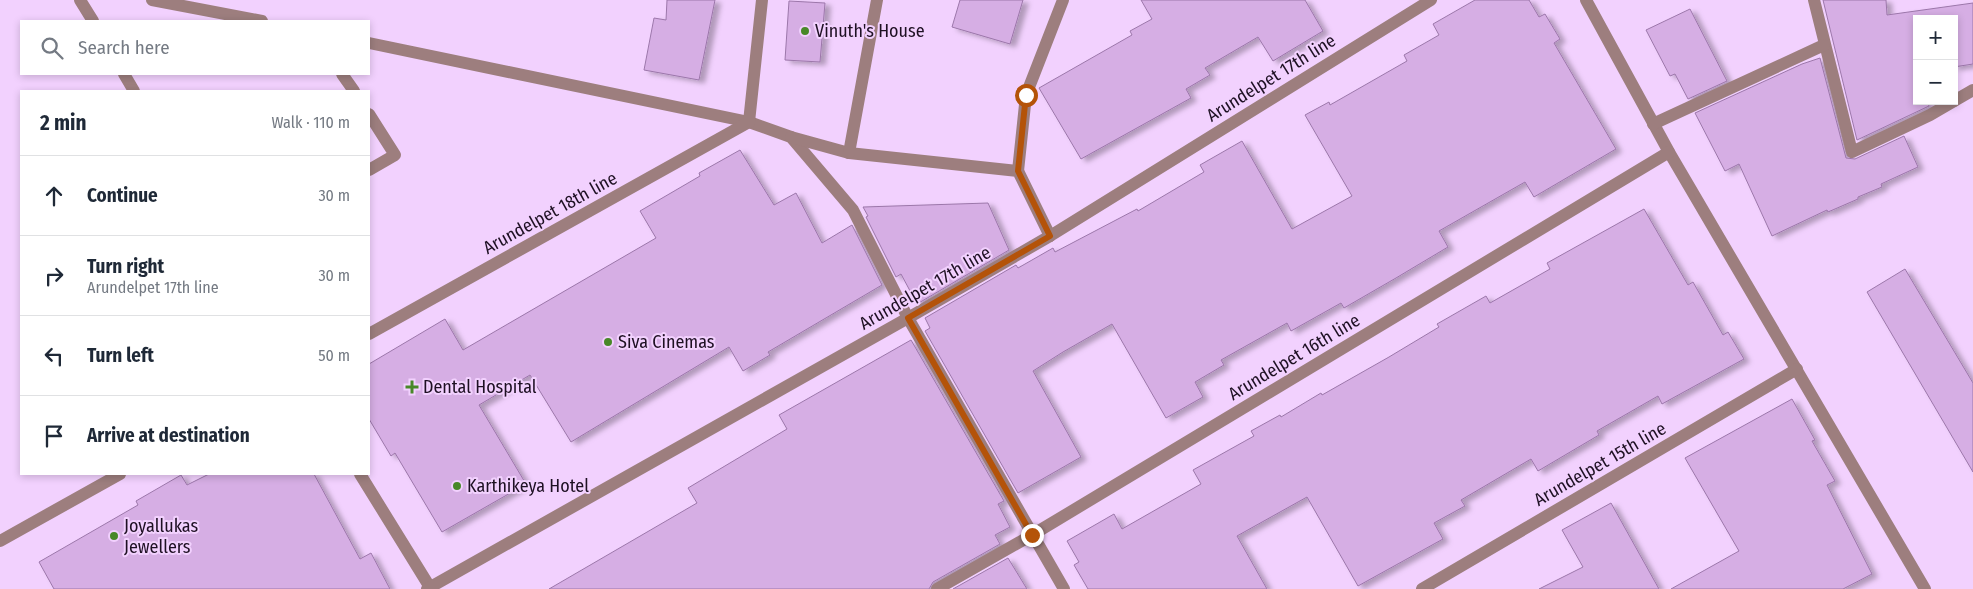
<!DOCTYPE html>
<html lang="en">
<head>
<meta charset="utf-8">
<style>
  :root { --surface:#fff; --page:#f2f2f3; --text:#1f2937; --muted:#747a83; --line:#e0e1e3 }
  body { margin:0; font-family:"Fira Sans Condensed",sans-serif; background:var(--page); color:var(--text) }
  .controls { position:absolute; right:15px; top:15px; display:grid; overflow:hidden; border-radius:0px; box-shadow:0 2px 8px #0003 }
  .controls button { width:45px; height:45px; display:grid; place-items:center; padding:0; border:0; border-bottom:1px solid var(--line); background:var(--surface); color:var(--text); font:25px sans-serif }
  .stop { position:absolute; width:15px; height:15px; margin:-11px; border:4px solid #b45309; border-radius:50%; background:#fff }
  .stop.end { background:#b45309; border-color:#fff; box-shadow:0 1px 5px #0008 }
  .list { margin:0; padding:0; list-style:none }
  h2 { display:flex; justify-content:space-between; align-items:center; height:65px; margin:0; padding:0 20px; font-size:21px }
  h2 small { font-size:16px; font-weight:400; color:var(--muted) }
  .list li { display:grid; grid-template-columns:32px 1fr auto; gap:15px; align-items:center; box-sizing:border-box; height:80px; padding:0 20px; border-top:1px solid var(--line) }
  .list b { display:block; font-size:19px; white-space:nowrap }
  .list p { margin:0; font-size:16px; white-space:nowrap; color:var(--muted) }
  .list em { font-size:16px; font-style:normal; color:var(--muted) }
  .icon { flex:none; width:28px; height:28px; fill:none; stroke:currentColor; stroke-width:2; stroke-linecap:round; stroke-linejoin:round }
  .map { position:relative; flex:none; width:1973px; height:589px; overflow:hidden }
  .search { position:absolute; background:var(--surface); box-shadow:0 2px 8px #0003; left:20px; top:20px; width:350px; height:55px; display:flex; align-items:center; gap:12px; box-sizing:border-box; padding:0 18px; border-radius:0px; color:var(--muted); font-size:19px }
  .panel { position:absolute; background:var(--surface); box-shadow:0 2px 8px #0003; left:20px; top:90px; width:350px; height:385px; border-radius:0px }
  .map>svg:first-child { display:block }
</style>
</head>
<body>
<div class="map">
<svg width="1973" height="589" viewBox="0 0 1973 589">
  <defs>
    <filter id="shadow"><feDropShadow dx="5.5" dy="3" stdDeviation="2.5" flood-color="#0004"/></filter>
  </defs>
  <rect width="100%" height="100%" fill="#f2d1fe"/>
  <!-- building -->
  <g fill="#d6aee4" stroke="#9c77aa" filter="url(#shadow)">
    <polygon points="667,0 715,0 699,80 644,70 654,18 666,20"/>
    <polygon points="960,0 1023,0 1010,44 952,27"/>
    <polygon points="1141,0 1305,0 1323,31 1273,61 1258,37 1205,68 1210,75 1186,89 1191,98 1081,159 1039,88 1132,35 1130,31 1152,19"/>
    <polygon points="1475,0 1529,0 1539,17 1545,14 1560,39 1554,43 1616,149 1534,197 1525,182 1439,231 1448,247 1396,278 1344,308 1341,303 1291,331 1287,323 1221,360 1224,365 1195,382 1203,397 1166,418 1112,324 1063,352 1033,371 1081,457 1018,493 925,331 930,328 925,318 1016,265 1018,268 1053,248 1055,252 1137,209 1138,211 1204,172 1200,165 1242,141 1292,229 1352,196 1305,115 1329,102 1330,105 1407,61 1404,55 1439,35 1433,24"/>
    <polygon points="1823,0 1886,0 1887,15 1973,3 1973,64 1954,67 1954,19 1917,19 1917,101 1928,101 1929,106 1857,140"/>
    <polygon points="789,1 825,3 820,62 785,60"/>
    <polygon points="1690,9 1727,81 1688,99 1675,74 1670,76 1646,30"/>
    <polygon points="1820,58 1846,158 1855,159 1904,136 1918,167 1881,184 1882,187 1858,197 1858,199 1828,212 1827,210 1772,236 1739,164 1725,171 1695,113 1802,64"/>
    <polygon points="740,150 774,205 796,193 822,243 852,225 882,285 768,352 770,355 743,371 729,347 571,442 530,375 479,405 526,484 442,532 395,453 391,456 369,419 369,364 445,319 463,350 656,238 640,211 700,176 699,173"/>
    <polygon points="988,203 1009,250 917,304 901,274 896,277 866,217 868,216 863,207"/>
    <polygon points="1644,209 1688,285 1693,282 1723,335 1728,332 1744,359 1662,404 1658,396 1597,431 1599,435 1538,471 1531,459 1461,500 1465,506 1434,523 1443,539 1358,586 1307,497 1237,536 1267,589 1088,589 1074,565 1079,562 1067,541 1114,514 1122,529 1201,484 1193,470 1254,436 1251,431 1280,415 1281,417 1321,393 1322,395 1389,357 1439,327 1437,324 1486,296 1490,303 1550,269 1547,263"/>
    <polygon points="1905,269 1973,383 1973,472 1867,292"/>
    <polygon points="911,340 1004,501 998,504 1010,527 995,535 1000,544 933,582 929,589 549,589 697,503 688,488 787,429 779,415"/>
    <polygon points="1792,399 1815,440 1812,441 1835,481 1827,485 1872,574 1843,589 1671,589 1739,551 1685,458"/>
    <polygon points="209,474 314,474 360,559 371,553 390,589 54,589 39,562 138,505 136,501 181,475 187,485"/>
    <polygon points="1611,503 1659,589 1539,589 1583,567 1562,530"/>
    <polygon points="1008,558 1027,589 953,589"/>
  </g>
  <g fill="none" stroke-linecap="round" stroke-linejoin="round">
    <!-- minor -->
    <g stroke="#9d7e7e" stroke-width="12">
      <polyline points="80,0 93,21"/>
      <polyline points="152,0 262,21"/>
      <polyline points="1586,0 1669,152 1925,589"/>
      <polyline points="1814,0 1852,152 1930,115 1954,101"/>
      <polyline points="369,43 749,122 791,137 853,210 908,318 1064,589"/>
      <polyline points="124,74 134,91"/>
      <polyline points="342,74 354,91"/>
      <polyline points="1954,101 1973,90"/>
      <polyline points="369,114 395,155 369,170"/>
      <polyline points="1653,124 1824,45"/>
      <polyline points="791,137 849,153 1018,171 1050,236"/>
      <polyline points="849,153 877,0"/>
      <polyline points="1018,171 1026,95 1063,0"/>
      <polyline points="369,334 749,122 762,0"/>
      <polyline points="360,474 431,589"/>
      <polyline points="0,541 120,474"/>
      <polyline points="427,589 908,318 1050,236 1431,0"/>
      <polyline points="937,589 1032,535 1669,152"/>
      <polyline points="1422,589 1797,369"/>
    </g>
  </g>
  <g fill="none" stroke-linecap="round" stroke-linejoin="round">
    <!-- route -->
    <polyline stroke="#b45309" stroke-width="6" points="1026,95 1018,171 1050,236 908,318 1032,535"/>
  </g>
  <!-- markers -->
  <g fill="#488828" stroke="#f2d1fe" stroke-width="2">
    <circle cx="805" cy="31" r="5"/>
    <circle cx="608" cy="342" r="5"/>
    <path d="M409.5 379.5h5v5h5v5h-5v5h-5v-5h-5v-5h5z"/>
    <circle cx="457" cy="486" r="5"/>
    <circle cx="114" cy="536" r="5"/>
  </g>
  <g text-anchor="middle" dominant-baseline="central" stroke-width="4" stroke-linejoin="round" paint-order="stroke">
    <!-- poi labels -->
    <g font-size="18" fill="#1e1023" stroke="#f2d1fe" text-anchor="start">
      <text x="815" y="31">Vinuth's House</text>
      <text x="618" y="342">Siva Cinemas</text>
      <text x="423" y="387">Dental Hospital</text>
      <text x="467" y="486">Karthikeya Hotel</text>
      <text x="124" y="526">Joyallukas<tspan x="124" dy="21">Jewellers</tspan></text>
    </g>
    <!-- street labels -->
    <g font-size="18" fill="#1e1023" stroke="#f2d1fe">
      <text transform="translate(1271 78) rotate(-32)">Arundelpet 17th line</text>
      <text transform="translate(550 213) rotate(-29)">Arundelpet 18th line</text>
      <text transform="translate(925 288) rotate(-30)">Arundelpet 17th line</text>
      <text transform="translate(1294 357) rotate(-31)">Arundelpet 16th line</text>
      <text transform="translate(1600 464) rotate(-30)">Arundelpet 15th line</text>
    </g>
  </g>
</svg>
<div class="controls">
<button>+</button>
<button>−</button>
</div>
<div class="stop" style="left:1026px;top:95px"></div>
<div class="stop end" style="left:1032px;top:535px"></div>
<div class="search"><svg class="icon" aria-label="search" viewBox="0 0 24 24"><circle cx="10" cy="10" r="6"/><path d="M15 15l6 6"/></svg>Search here</div>
<section class="panel">
<h2>2 min<small>Walk · 110 m</small></h2>
<ul class="list">
<li><svg class="icon" aria-label="ahead" viewBox="0 0 24 24"><path d="M12 20V5M6 11l6-6 6 6"/></svg><div><b>Continue</b></div><em>30 m</em></li>
<li><svg class="icon" aria-label="right" viewBox="0 0 24 24"><path d="M7 20v-9h11M14 6l5 5-5 5"/></svg><div><b>Turn right</b><p>Arundelpet 17th line</p></div><em>30 m</em></li>
<li><svg class="icon" aria-label="left" viewBox="0 0 24 24"><path d="M17 20v-9H6M10 6l-5 5 5 5"/></svg><div><b>Turn left</b></div><em>50 m</em></li>
<li><svg class="icon" aria-label="arrive" viewBox="0 0 24 24"><path d="M6 21V4h12l-3 4 3 4H6"/></svg><div><b>Arrive at destination</b></div></li>
</ul>
</section>
</div>
</body>
</html>
